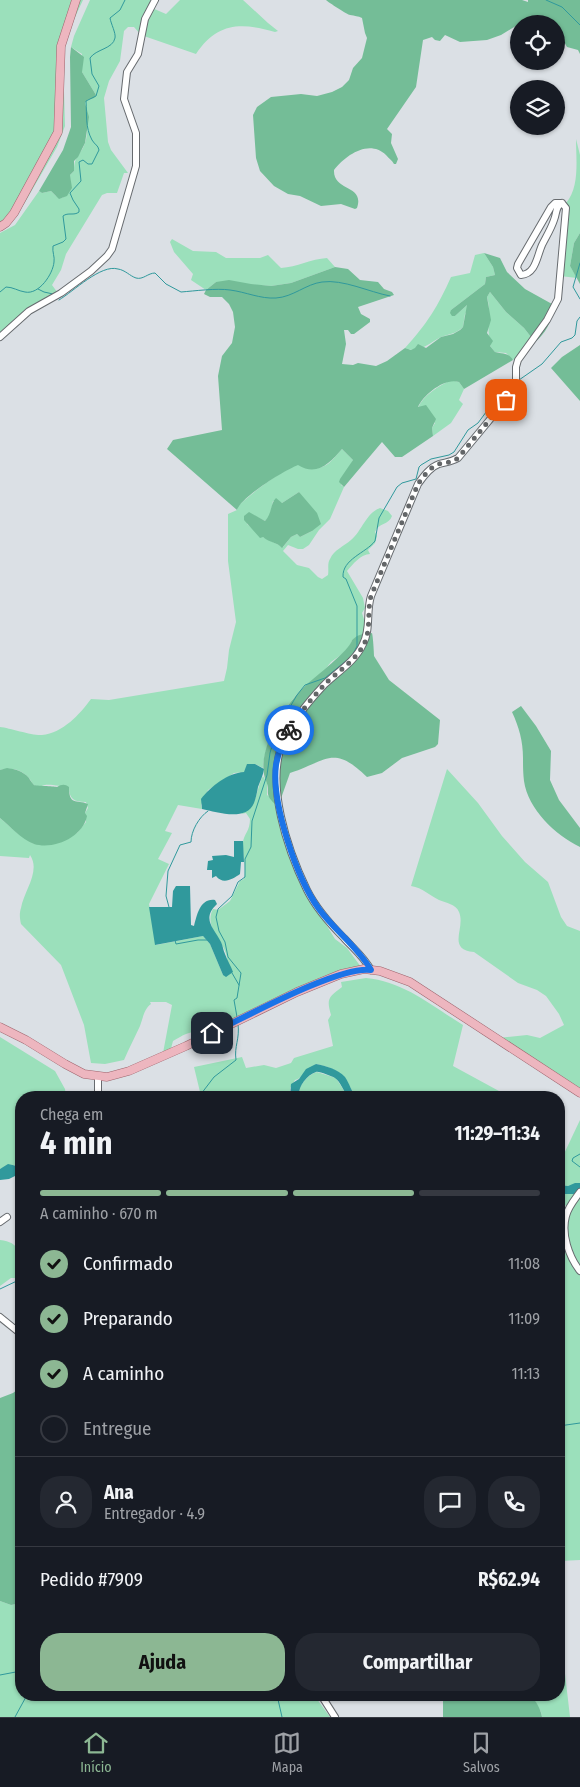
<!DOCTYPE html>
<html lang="pt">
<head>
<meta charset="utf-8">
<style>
	:root { --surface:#171b24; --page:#242831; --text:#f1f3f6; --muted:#9ea1a6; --line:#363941; --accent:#8cb793 }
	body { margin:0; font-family:"Fira Sans Condensed",sans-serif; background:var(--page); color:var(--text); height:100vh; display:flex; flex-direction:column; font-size:19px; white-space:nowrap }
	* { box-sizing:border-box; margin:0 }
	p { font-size:16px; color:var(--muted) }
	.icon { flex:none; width:28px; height:28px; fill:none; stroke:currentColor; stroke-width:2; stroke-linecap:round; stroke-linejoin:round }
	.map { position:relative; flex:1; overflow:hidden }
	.sheet { position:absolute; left:15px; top:1091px; width:550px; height:610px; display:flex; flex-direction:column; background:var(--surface); border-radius:20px; box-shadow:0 1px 4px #0004 }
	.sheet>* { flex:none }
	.controls { position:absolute; left:510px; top:15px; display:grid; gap:10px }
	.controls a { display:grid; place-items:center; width:55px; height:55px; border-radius:50%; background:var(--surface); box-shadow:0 1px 4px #0004; font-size:25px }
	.pin { position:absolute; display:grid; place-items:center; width:42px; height:42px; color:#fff; margin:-21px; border-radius:10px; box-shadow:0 2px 8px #0006 }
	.courier { position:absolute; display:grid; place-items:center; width:50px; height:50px; margin:-25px; border:4px solid #1a73e8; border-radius:50%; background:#fff; color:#222; box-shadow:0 1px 6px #0007 }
	.overview em { font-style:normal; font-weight:700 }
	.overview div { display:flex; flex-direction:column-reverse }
	.overview { display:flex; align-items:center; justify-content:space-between; height:85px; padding:0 25px }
	h1 { font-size:32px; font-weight:700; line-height:38px }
	.bar { display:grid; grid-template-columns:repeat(4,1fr); gap:8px 5px; align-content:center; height:60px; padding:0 25px }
	.bar i { height:6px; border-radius:4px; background:var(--line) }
	.bar .selected { background:var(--accent) }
	.bar p { grid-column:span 4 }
	.line { display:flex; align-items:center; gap:12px; padding:0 25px; border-top:1px solid var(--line) }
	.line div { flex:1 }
	.round { display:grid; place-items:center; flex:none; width:52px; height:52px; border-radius:20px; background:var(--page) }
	ol { padding:0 25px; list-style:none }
	li { display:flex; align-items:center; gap:15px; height:55px }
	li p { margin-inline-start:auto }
	li .icon { padding:5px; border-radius:50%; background:var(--accent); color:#111; stroke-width:4 }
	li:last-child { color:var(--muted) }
	li i { width:28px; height:28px; border:2px solid var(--line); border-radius:50% }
	.primary-button { display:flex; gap:10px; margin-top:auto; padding:10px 25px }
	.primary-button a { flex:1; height:58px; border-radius:20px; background:var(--accent); color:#111; font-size:20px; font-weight:700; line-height:58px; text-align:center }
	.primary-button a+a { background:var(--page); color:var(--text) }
	.menu { display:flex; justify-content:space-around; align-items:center; height:70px; border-top:1px solid var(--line); background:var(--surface); font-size:14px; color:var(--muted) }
	.menu a { display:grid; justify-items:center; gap:2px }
	.menu .selected { color:var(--accent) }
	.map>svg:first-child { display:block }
	.green { fill:#9be0bb; fill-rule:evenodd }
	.forest { fill:#74bd97 }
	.water { fill:#30999c }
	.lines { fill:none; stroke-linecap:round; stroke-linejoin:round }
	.stream { stroke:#30999c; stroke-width:1 }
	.minor-casing { stroke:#676b6f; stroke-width:8 }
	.major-casing { stroke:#9e646d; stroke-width:9 }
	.minor { stroke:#fff; stroke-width:6 }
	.major { stroke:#edb6bf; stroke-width:8 }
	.done { stroke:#636668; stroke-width:5; stroke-dasharray:0 9 }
	.route { stroke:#1a73e8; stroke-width:6 }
</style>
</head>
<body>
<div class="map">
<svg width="580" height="1717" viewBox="0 0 580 1717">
	<rect width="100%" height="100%" fill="#dbe0e5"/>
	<!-- green -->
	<path class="green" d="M0,0H83C74,19 66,36 63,57L65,126L57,147L24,204L13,218L0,228Z
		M90,0H157L152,8L166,14L180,0H243L268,23L278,31L275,32C240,22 217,23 196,54L141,35L134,27H128L124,31L120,61L109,81L104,98L108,142L111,150L128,173H124L117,193H107L102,195L66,254L61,270L52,285L60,296C37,307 19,323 0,339V233L15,225L39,191L42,193L51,191L56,196L62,198C74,192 70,186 70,175L74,171C74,155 81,155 85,143C89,132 87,113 85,103L86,100L96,95L82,72V54L71,47L74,36Z
		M576,139L580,155V233L574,243L570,266L577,278L560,276L566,203C580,187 576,159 576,139Z
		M172,239L193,251L216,252L226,258H260L268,255L281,268C297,267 311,259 327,258L335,267L291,283L271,286L216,282L206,290L191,280L193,274L174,252L170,242Z
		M484,253L493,267L495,275L486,277L485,284L451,310L455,316L467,305L468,309L465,314L463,327C456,334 449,334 441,337C429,343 419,354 405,348C427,324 438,306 451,277L470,273L475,255Z
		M490,292L506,312L524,328L535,342L513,360L506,353L495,352L490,346L491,343C485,328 492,313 487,297Z
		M451,380L459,382L464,389L459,400L463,404L451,423L433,436L432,428L435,423L418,408C423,395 439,386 451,380Z
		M342,449L353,460L341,485L344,487L330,519L319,530L309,545L303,549H298L288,545L283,551L297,565L309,568L318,577L322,579L328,575C329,570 327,563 330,559C334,550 344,546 351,540C362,531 366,513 380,508L388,511L392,516C389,525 378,523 375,532L377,536L375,543L368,550L370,554C361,554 353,564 347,571L363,598L365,608L362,613L368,632L352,640C350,650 339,656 331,662C327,666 325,671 321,674C316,679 310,682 305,686C284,705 265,739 263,768L255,764L245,772L234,773L208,790L201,805L202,809L178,805L165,831L172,833L158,859L169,864L149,904L156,945L203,936L210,944L223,975C224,970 227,963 227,958C225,941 203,928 213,909L218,910L230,901L240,881L244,879C247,866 242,855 243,842C244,834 250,831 250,819L246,813L241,814C260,802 254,794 263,776L267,783V795L279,804V809L309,897L335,939L347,948L361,967L208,1034C193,1029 187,1033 173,1041L170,1052L163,1053L172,1005L166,1002H150L151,1004C144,1009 143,1018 140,1026C135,1037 129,1048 124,1060L105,1064L91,1063L84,1025L61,965L21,924C20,919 19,914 21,908C24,891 41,871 30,855L29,858L0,856V818L17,833L34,844L77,833L86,822L85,813L88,808L86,802C74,802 69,799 69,787C62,787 51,784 45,785C41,786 41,787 37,786C33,786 32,782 29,778C21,769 11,767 0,770V727C10,728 33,736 42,735C63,733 80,714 91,699L109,700L224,681L227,668L229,650L236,622L228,561V514L237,510L238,506C256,490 276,474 298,464C302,467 305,467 309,468C327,470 331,461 342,449ZM299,492L312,531L300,537L297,534L291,537L283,547L263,537L247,524L249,513L265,521L270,516L273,501L282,503Z
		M447,769L478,803L502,836L525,862L548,882L561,917L567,926L580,931V1093L497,1038L527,1035L540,1038L564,1025L559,1014L546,996L537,990L518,983L474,952C446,949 466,928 459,912C456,904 446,903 439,900C429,895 423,888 411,886Z
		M366,978C403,981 432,1006 463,1025L453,1066L510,1097H357C352,1092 350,1086 346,1080C340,1070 326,1066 316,1064L298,1079L295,1080L290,1088V1097L185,1098L200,1092L194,1067L242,1057L246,1068L264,1065L276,1068L291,1063L294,1058L333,1046L328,1020L331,1015C326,998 329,997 342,987L341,982Z
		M0,1037L55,1071L65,1089L66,1096L21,1098V1165H12L0,1169Z
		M317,1072L336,1078L348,1097H299C297,1087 307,1075 317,1072Z
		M580,1120V1183L568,1186L559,1185V1157L562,1158Z
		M559,1194H580V1560L560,1561L559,1564V1236L564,1242L570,1208L559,1202Z
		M0,1240C22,1242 21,1257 21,1276L16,1278H11L0,1286Z
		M0,1601L11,1605L21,1603V1695H314L330,1717H0Z
		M564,1665L570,1717H542L541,1712L532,1695H559V1666Z"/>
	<!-- forest -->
	<path class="forest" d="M326,0H522L528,2V0H580V54L578,50L567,47L556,28V24C549,24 542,20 534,19L533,23L519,24L501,35L487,40L460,42L445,35L440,41L435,40L432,37L423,40L416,87L387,129L392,134L391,143L398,159L396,164H394C392,160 389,159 386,155C369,139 346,155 334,170C333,192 365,184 357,208L355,209L341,204L321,206L300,196L288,194L274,186L260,171L256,158L253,115L257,107L271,97L301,94L317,96L332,92L342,87L349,80L353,68L362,58L367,38L365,33L362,18C358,16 355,16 350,15C348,15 328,2 326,0Z
		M71,47L84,57L82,72L96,95L94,98L87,100L85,103L89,117L85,143L78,157L74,161V171L70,175L72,188L67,196L59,199L51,191L42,193L39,191L63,150L71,127L70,57Z
		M580,233V284L570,266L574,243Z
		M484,253L500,258L507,272L525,289L552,304C554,319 546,333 535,342L524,328L506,312L490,292L487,297L491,320L487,333L493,341L490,346L495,352C503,354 509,353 513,360L464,389L459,382C445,377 423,395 418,407L426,405L436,419L432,428L433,436L402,457H395L382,442L344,487L339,482L340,479L353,460L342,449C330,463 317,477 298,465C285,470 241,497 237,510L167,449L173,440L222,430L218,376L222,356L232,343L235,327L233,312L229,304L222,297H210L204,294L206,290L216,282L229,280L251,284L271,286L291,283L335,267L348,269L360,280L378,282L384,289L392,292L394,295L358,307L361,314L370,319V322L354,334H351L348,330H344L346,344L342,364L353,365L358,363L376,366L387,361L405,348L411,350L415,348L418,344L426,348L441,337L453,334L460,330L463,327L467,305L455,316H452L450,313L451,310L485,284L486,277L495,275L493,267Z
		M580,345V401L551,368L562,357Z
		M299,492L317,513L321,524L312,531L300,537L297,534L291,537L282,548C277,542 270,543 263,537L260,538L244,520V516L249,512L265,521C272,514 270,504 276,498L282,503Z
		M368,632V634L372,633C373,636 374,653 374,656L389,680L440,720L438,744L435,747L402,758L382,773L367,777C333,744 327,761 290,773L279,804H275C263,793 271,792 266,781C254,753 285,704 306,685C315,677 350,650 352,640L357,636Z
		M521,706L536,726L551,751L550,780L559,800L580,828V847C555,835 528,809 524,781C523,773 523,765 523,758C523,741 519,727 512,712Z
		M7,768C15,769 23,771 29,778C30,780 32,783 34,785C36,786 53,786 57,787C62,784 65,784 69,787C69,806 76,799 88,804L85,813L87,816C83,837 54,850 34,844C21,839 10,826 0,818V770Z
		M21,1387V1603L11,1605L0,1601V1398L13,1393Z
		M443,1695H530C536,1700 541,1710 542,1717H443Z"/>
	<!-- water -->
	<path class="water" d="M247,764H255L264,769C263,776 260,781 258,787C257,792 256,798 254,803C246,822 217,812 202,809L201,799C211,786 228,773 244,772Z
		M234,841H243L244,862H241L240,874C233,879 223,885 216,876L212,878V870H207L208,861L213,860L212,856L226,855L234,857Z
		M176,886H190L191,925L194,926C197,915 200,898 215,900L217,904C201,919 214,928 221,942C223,946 223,950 225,954C227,960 231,966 233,972L226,977L223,975L210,944L203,936L155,945L149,907H172L173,891Z
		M316,1064C326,1066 338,1069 345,1077C350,1084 351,1092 357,1097H348C344,1092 340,1081 335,1078C331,1076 319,1071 316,1072C306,1075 297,1089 299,1097H290L291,1084L299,1079L306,1069Z
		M8,1164L17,1166L21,1165V1173L9,1179L0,1180V1169Z
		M575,1183H580V1194H559V1185L568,1186Z"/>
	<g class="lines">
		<!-- stream -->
		<path class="stream" d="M546,0L562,7L580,25
			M580,263L573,287L580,299
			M38,289L44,292L53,294
			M0,292L6,287C13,287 18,291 25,292C39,295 53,274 54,262C55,257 52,252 53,246L63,242L66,239L63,216C68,212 74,216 79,212V209L73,200L70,193L81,181L79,162L83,160L88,164H92L99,150C98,145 95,145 92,140C85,127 87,115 86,101L96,96L99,86L92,74L90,58C96,49 113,49 115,38C116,33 111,24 110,18L120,10L125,0
			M59,300C74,291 101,264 118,269C125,270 130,276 136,278C143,280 148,273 155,273L166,284L181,292C194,291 217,288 230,290C246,292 260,299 276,298C293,297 306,284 322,282C343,279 369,292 390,296
			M519,380L542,364L561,342L572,338L575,335L577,321L580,317
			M169,907L166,896L168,871L180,845L191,842C191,831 199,817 208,811
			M175,940L176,944L198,940H208
			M232,973L239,985
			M237,1017L234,1000L237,998L241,973L228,957L225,942L219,931L216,917L218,909L232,896L238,882L245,877V859L251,847L252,821L267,775L270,753L276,731L297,695L305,685L325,678L352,656L357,646V606L346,579L343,577C342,559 366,553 375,541L379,518L397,487L402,483L416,479L419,467L421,465L431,459L449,455L454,452L468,430L478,423L495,400L513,386
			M198,1098L214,1077L236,1060C234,1046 240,1039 238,1024
			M580,1154L573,1158L572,1161L580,1167
			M0,1289L21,1279
			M559,1426L580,1423
			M0,1675L21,1671
			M277,1695L282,1717
			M15,1717L27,1695"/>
		<defs>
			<path id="minor" d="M555,203H562C555,207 557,213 554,220C551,229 546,237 542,245C537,256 536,274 521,275L517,268L518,264L551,207Z
				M0,337L29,311L61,293L91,271L107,256L112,249L136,166V133L124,99L127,72L138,54L145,19L155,0
				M371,970C364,957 354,949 344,938C330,924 316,908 307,890C288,851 264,782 284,740C293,720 309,701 324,685C337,672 355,662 363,644C371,629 366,612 371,596L418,484C423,477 430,467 439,464C446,462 451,462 458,458L516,388V367L518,360L547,320L558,299L566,208L562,203
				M98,1076V1098
				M580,1192C575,1199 568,1207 566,1216C561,1234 569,1257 580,1271
				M0,1222L7,1217
				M0,1317L21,1334
				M321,1695L335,1717"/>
			<path id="major" d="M0,227L6,223L14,213L58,132L61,46L76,0
				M0,1027L26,1040L65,1064L84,1074L107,1077L129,1071L186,1046L297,992L341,974L364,969L380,971L410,982L580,1093"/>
		</defs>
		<!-- minor casing -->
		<use href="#minor" class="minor-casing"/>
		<!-- major casing -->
		<use href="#major" class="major-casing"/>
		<!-- minor -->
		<use href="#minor" class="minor"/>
		<!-- major -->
		<use href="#major" class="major"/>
	</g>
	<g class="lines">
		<!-- done -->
		<path class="done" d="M289,730C299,714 312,698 325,684C338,671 357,660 365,642C371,627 367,611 371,596L418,484C423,477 430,467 439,464C446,462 451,463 458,458L506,400"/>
		<!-- route -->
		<path class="route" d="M212,1033C246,1017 338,966 371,970C358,947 335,931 319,909C297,879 271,803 276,765C278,753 283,741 289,730"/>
	</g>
</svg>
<div class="controls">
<a><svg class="icon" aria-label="locate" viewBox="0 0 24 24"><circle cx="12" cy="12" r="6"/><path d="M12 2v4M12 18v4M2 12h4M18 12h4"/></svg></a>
<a><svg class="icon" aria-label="layers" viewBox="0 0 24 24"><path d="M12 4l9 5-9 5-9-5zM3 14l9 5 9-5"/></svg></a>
</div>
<div class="pin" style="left:506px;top:400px;background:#ea580c"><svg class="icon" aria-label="bag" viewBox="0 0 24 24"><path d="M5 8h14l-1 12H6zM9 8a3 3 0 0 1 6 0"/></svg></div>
<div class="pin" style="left:212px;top:1033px;background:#1f2937"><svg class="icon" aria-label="home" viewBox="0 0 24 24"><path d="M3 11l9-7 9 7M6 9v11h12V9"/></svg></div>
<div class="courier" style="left:289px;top:730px"><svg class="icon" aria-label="bike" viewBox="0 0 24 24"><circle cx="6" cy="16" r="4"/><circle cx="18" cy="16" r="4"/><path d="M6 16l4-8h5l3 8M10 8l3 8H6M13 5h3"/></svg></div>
<section class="sheet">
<div class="overview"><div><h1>4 min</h1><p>Chega em</p></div><em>11:29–11:34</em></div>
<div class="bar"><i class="selected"></i><i class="selected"></i><i class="selected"></i><i></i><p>A caminho · 670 m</p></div>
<ol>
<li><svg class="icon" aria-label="check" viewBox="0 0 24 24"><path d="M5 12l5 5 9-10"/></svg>Confirmado<p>11:08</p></li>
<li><svg class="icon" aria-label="check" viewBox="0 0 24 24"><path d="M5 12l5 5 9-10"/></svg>Preparando<p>11:09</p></li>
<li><svg class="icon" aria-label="check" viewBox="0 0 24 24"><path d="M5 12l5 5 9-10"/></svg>A caminho<p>11:13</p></li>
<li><i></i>Entregue</li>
</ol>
<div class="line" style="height:90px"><a class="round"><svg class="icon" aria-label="person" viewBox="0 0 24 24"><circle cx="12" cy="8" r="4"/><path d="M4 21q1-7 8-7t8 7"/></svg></a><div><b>Ana</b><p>Entregador · 4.9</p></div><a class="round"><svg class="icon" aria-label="chat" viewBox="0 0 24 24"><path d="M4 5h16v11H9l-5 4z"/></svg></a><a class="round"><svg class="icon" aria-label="phone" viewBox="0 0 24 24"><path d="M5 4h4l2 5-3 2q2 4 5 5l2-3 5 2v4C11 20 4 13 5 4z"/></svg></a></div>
<div class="line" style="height:65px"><div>Pedido #7909</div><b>R$62.94</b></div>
<div class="primary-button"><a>Ajuda</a><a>Compartilhar</a></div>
</section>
</div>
<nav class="menu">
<a class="selected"><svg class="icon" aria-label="home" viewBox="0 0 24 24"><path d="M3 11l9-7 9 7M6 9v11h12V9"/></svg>Início</a>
<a><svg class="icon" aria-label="map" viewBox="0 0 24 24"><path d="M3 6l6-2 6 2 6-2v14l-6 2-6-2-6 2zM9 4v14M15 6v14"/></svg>Mapa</a>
<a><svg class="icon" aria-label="saved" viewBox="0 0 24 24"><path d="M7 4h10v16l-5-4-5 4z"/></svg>Salvos</a>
</nav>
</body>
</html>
